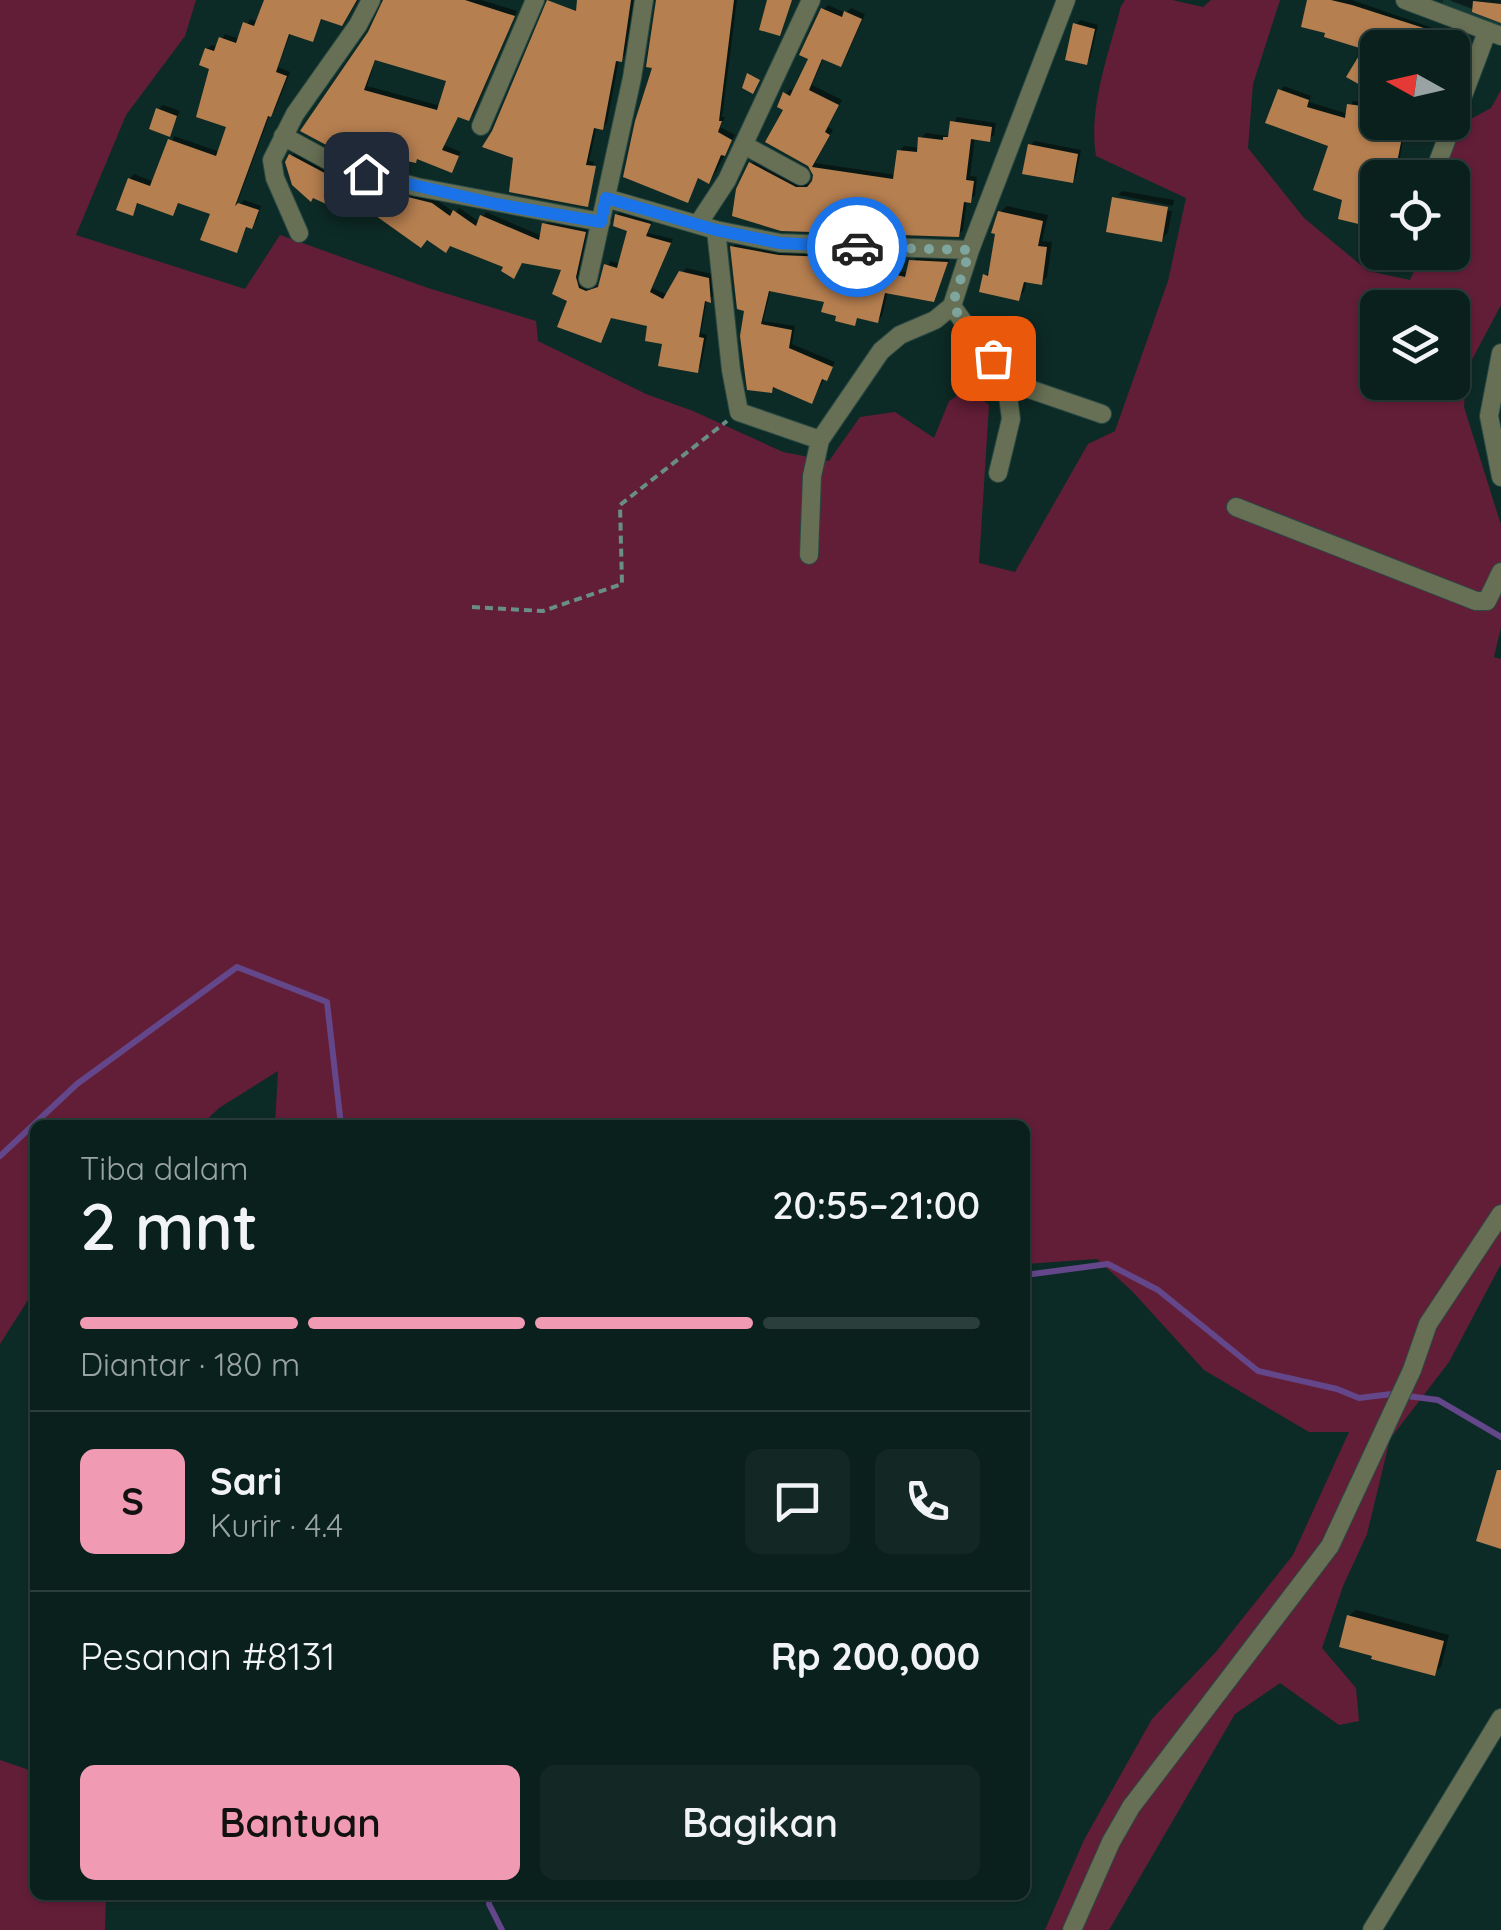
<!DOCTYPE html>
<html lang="id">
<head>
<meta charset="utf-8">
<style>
	:root { --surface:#0a201c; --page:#132825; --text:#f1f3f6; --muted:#99a3a3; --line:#2a3e3b; --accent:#f19ab3 }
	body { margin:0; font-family:Quicksand,sans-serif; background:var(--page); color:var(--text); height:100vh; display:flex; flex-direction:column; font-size:38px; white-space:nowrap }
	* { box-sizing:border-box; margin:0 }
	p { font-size:32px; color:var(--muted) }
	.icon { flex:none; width:55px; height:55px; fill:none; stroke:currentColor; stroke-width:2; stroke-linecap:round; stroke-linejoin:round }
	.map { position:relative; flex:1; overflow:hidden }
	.drawer { position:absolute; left:30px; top:1120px; width:1000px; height:780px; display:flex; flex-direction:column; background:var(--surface); border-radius:15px; box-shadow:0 2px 8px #0004,0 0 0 2px var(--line) }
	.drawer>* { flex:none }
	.needle { width:65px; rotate:278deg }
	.tools { position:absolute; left:1360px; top:30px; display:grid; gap:20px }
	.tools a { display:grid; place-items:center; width:110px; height:110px; border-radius:15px; background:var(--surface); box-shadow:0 2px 8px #0004,0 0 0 2px var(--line); font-size:50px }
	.pin { position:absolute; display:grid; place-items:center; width:85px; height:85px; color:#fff; margin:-42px; border-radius:20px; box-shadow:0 5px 15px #0006 }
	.courier { position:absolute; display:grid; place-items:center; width:100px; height:100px; margin:-50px; border:8px solid #1a73e8; border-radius:50%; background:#fff; color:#222; box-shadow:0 2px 12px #0007 }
	.headline em { font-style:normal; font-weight:600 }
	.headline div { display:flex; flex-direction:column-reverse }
	.headline { display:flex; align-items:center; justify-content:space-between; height:170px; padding:0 50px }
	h1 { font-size:65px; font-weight:600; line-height:75px }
	.bar { display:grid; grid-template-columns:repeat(4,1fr); gap:15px 10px; align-content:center; height:120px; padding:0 50px }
	.bar i { height:12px; border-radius:8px; background:var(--line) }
	.bar .on { background:var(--accent) }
	.bar p { grid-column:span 4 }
	.line { display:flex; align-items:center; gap:25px; padding:0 50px; border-top:2px solid var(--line) }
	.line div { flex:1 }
	.round { display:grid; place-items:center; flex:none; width:105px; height:105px; border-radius:15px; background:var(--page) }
	.action { display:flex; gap:20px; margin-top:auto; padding:20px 50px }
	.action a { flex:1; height:115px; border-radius:15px; background:var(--accent); color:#111; font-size:40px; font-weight:600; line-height:115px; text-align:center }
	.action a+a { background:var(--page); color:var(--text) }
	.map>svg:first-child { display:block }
	.built { fill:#153933 }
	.green { fill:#631e37; fill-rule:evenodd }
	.shadow { fill:#0007; fill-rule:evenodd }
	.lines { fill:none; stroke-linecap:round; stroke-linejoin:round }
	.stream { stroke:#63478a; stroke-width:6 }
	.building { fill:#b67f50; fill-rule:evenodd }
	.street-casing { stroke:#294944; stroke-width:20 }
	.path { stroke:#688e86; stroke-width:4; stroke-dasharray:8 5; stroke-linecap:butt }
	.street { stroke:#676f54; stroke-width:18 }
	.done { stroke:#7fa69e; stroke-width:10; stroke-dasharray:0 18 }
	.route { stroke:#1a73e8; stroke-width:12 }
</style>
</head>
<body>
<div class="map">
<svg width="1501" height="1930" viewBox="0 0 1501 1930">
	<rect width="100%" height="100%" fill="#0d2b26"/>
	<!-- built -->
	<path class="built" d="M1443,0H1501V33L1442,13Z"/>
	<!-- green -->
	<path class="green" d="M0,0H196L185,36L126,115L76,235L245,289L280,235L428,288L536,321L538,341L646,394L693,411L783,452L829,461L860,417L895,412L934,438L949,401L968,389L989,405L979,563L1015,572L1088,444L1115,431L1168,281L1186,198L1096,156C1088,108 1109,53 1121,6L1125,0H1172L1203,7L1211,0H1280L1253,84L1248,148L1304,218L1368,271L1410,280L1422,253L1452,252V178L1426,177L1438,137L1491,108L1501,90V305L1467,369L1464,407L1501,525V627L1494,657L1501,659V1264L1449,1362L1390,1439L1367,1534L1343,1586L1322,1648L1356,1688L1359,1721L1339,1725L1280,1683L1235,1714L1109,1930H1045L1084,1840L1152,1719L1215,1653L1293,1555L1349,1432H1309L1204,1370L1132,1291L1097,1259L1025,1264V1125H275L278,1071L219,1108L201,1125H35V1289L0,1344ZM1378,308H1452V382H1378Z
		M0,1760L35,1772V1895H106L105,1930H0Z"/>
	<!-- shadow -->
	<path class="shadow" d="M266,0H358L346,19L323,17L312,39L291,32L278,67L290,72L275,110L270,114L235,209L244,200L261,206L256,222L248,225L236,250L213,213L180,201L173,213L139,202L132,213L130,179L134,174L154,182L174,136L220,152L229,126L207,49L212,45L218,47L225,34L240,39L250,19L258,22Z
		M384,0H481L517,11L473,114L469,118L459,114L444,145L461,152L452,170L419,157L361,149L371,156L368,159L346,153L370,33ZM376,58L449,79L441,106L367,86Z
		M580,0H636L625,55L619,59L607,123L603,127L597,126L589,161L594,162L587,204L511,190L516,156L486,146L541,25L545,20L576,30L584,8L579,6Z
		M658,0H737L722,117H725L720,127L735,135L713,177L709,181L700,176L687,200L655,67Z
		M1310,0H1352L1450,34L1446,43L1469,48L1460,71L1452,75V48H1366Z
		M1501,0L1500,19L1451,1V0Z
		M828,5L846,13L851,8L865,14L845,60L841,64L824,57L812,85L842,100L828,127L833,130L815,163L896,175L899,151L904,146L920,148L921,138L926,133L948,136L957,117L996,123L994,135L989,139L975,137L970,176L977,177L975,196L967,200L963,230L958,235L782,228L751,164L756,159L802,184L814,183L816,174L786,109V94L790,89L795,92L811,57L823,10Z
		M1080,20L1098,25L1090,58L1086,63L1076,25Z
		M1284,86L1311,96L1309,102L1348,114L1353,101L1378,104V122H1407L1397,171L1393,175L1378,178V222L1374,225L1345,199L1331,144L1280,91Z
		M163,105L180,111L169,134L158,110Z
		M1035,141L1081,150L1076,176L1072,181L1031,145Z
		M295,151L437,200L455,213L459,208L480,222L486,212L542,236L548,221L588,228L579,272L582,284L592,288L601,285L610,261L621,264L630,230L617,215L621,211L653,220L648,233L673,239L652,288L668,295L686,268L712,274L714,296L707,299L701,333L707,335L701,366L697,371L650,324L612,316L601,340L570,299L565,268L523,261L514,275L507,265L370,209L340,198L335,205L288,162Z
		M1122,191L1174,200L1173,206L1118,195Z
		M1117,196V200L1172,211L1168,232L1161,240L1109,230Z
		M1007,206L1048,215L1042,241L1052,242L1047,277L1041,283L1027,280L1024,292L1018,298L985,276L992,269L1000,212Z
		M737,243L785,252L857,255L856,261L908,273L916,257L950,258L933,300L888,291L882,316L877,320L859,316L854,323L839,314L827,300L771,289L763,321L795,326L792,344L835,362L811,401L776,386L771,391L747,309L733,247Z
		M1356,1610L1449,1635L1441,1667L1434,1673L1349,1616Z"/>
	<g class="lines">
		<!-- stream -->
		<path class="stream" d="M0,1156L77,1084L237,967L327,1002L341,1125
			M1025,1275L1108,1264L1158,1290L1258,1371L1337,1389L1359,1398L1392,1394L1438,1400L1501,1437
			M489,1895V1904L502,1930"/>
	</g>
	<!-- building -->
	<path class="building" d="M264,0H357L342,26L321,19L313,42L289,34L276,72L287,76L271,117L268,116L235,206L238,203L259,210L252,229L246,227L237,253L200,240L210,214L178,203L173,216L137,203L133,216L116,210L128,178L150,186L168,139L216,156L226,127L196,117L209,69L199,65L205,48L214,51L219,37L236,43L243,22L254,26Z
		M383,0H465L515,16L469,121L458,117L442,150L459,156L452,173L417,159L416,163L350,149L369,162L345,155L300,131L368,32ZM375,60L446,81L437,110L364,90Z
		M547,0L576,11L577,0H631L622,62L616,61L603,130L594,128L586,165L596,166L588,207L509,192L513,158L482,147L492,131Z
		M656,0H734L719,121H722L718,132L732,140L725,156L721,155L709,184L698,178L688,203L623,177L635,121L652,68L646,67Z
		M767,0H792L780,36L759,30Z
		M1307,0H1331L1352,5L1430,30L1468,48H1378V95L1346,77L1363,49L1324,37L1325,33L1301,27Z
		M1473,1L1501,4V23L1472,12Z
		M821,8L842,17L844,11L862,19L841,67L822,59L809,90L839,105L825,132L830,135L812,167L893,179L897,150L917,152L918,137L943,140V137H948L950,121L992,127L990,142L971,139L966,180L974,181L971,203L964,202L959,237L781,231L732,216L736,189L749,162L796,187H807L812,181L813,175L808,166L765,142L783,110L777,107L783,92L790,96L808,59L799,55Z
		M1073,23L1095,29L1087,65L1065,60Z
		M747,73L760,80L753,94L742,88Z
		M1278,89L1309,100L1307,107L1345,118L1347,104L1378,108V122H1405L1394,178H1378L1375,228L1338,219L1342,200L1313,190L1328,146L1265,123Z
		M156,108L177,116L170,137L149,129Z
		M1028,144L1078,154L1073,183L1022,174Z
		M289,154L336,179L432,203L450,216L453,210L476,226L480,215L539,240L542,223L586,232L576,277L579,288L586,291L598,287L604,264L617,268L627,231L613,226L615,214L651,224L646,236L671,243L650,292L663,299L679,271L709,278L711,303L705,301L699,337L704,338L698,373L658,366L662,344L645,341L647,326L611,318L601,343L557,327L567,301L552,294L561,270L522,263L514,279L501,271L503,267L450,246L446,253L427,240L421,248L369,211L338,200L335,208L313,198L311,202L292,185L285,162Z
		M1112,197L1168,207L1162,242L1106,232Z
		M998,211L1043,221L1038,246L1047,247L1042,285L1024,282L1019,301L979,292L983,274L988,276L995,234L991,233Z
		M730,246L779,255L854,258L853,264L905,277L909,260L948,262L934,302L885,293L878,323L857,318L855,326L835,321L836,316L821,312L824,302L769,291L761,324L792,330L789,348L833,367L827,381L822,379L812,404L773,387L772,393L747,390L740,336L744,311L737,309Z
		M1497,1470H1501V1549L1476,1541Z
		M1347,1615L1444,1641L1435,1676L1371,1659L1372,1656L1339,1647Z"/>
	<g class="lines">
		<defs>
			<path id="street" d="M1405,0L1501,36
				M481,126L535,0
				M283,136L340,167L417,187L601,222
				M744,145L801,176
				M1432,178L1487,32
				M606,198L716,230L780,243L970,250
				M698,224L727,180L811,0
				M716,230L731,370L739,412L820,440L812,476L809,555
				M299,233L275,178L272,160L295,114L358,25L371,0
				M588,279L632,78L644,0
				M952,306L1006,381L1102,414
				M1501,353L1489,416L1501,477
				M820,440L881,351L900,335L935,320L952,306L970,250L1066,0
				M998,473L1011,419L1006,381
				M1236,507L1476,601H1487L1501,572
				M1072,1930L1111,1842L1131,1807L1330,1546L1412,1370L1428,1324L1501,1214
				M1372,1930L1501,1718"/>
		</defs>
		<!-- street casing -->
		<use href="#street" class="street-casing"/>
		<!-- path -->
		<path class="path" d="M472,607L543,611L622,584L620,505L727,421"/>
		<!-- street -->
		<use href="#street" class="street"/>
	</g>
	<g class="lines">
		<!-- done -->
		<path class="done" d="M857,247L970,250L952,306L993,358"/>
		<!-- route -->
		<path class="route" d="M366,174L496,204L601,222L606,198L716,230L780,243L857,247"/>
	</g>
</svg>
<div class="tools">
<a><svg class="needle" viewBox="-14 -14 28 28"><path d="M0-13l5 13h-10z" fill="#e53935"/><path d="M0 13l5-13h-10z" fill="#99a3a3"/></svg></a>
<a><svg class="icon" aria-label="locate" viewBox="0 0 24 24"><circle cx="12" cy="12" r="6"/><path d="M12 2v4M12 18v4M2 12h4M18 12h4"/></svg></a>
<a><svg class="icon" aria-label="layers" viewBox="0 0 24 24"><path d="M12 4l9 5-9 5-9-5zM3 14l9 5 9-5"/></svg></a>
</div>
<div class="pin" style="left:993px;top:358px;background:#ea580c"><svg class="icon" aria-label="bag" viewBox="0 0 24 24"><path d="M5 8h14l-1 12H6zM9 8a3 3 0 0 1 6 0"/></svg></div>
<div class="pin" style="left:366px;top:174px;background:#1f2937"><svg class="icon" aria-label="home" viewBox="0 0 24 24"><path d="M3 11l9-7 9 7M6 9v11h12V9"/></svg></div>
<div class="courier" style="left:857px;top:247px"><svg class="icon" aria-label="car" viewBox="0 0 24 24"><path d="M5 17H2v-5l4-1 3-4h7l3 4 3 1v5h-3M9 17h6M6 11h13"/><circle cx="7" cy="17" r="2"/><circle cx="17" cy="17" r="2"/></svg></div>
<section class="drawer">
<div class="headline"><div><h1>2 mnt</h1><p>Tiba dalam</p></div><em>20:55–21:00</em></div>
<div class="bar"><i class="on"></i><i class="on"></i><i class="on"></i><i></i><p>Diantar · 180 m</p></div>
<div class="line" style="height:180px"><b class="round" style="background:var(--accent);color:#111">S</b><div><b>Sari</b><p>Kurir · 4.4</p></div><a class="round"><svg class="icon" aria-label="chat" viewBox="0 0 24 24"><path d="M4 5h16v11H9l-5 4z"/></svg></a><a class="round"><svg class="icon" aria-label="phone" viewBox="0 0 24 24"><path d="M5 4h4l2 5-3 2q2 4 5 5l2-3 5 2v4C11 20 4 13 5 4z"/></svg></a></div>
<div class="line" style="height:130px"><div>Pesanan #8131</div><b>Rp 200,000</b></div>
<div class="action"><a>Bantuan</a><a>Bagikan</a></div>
</section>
</div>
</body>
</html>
